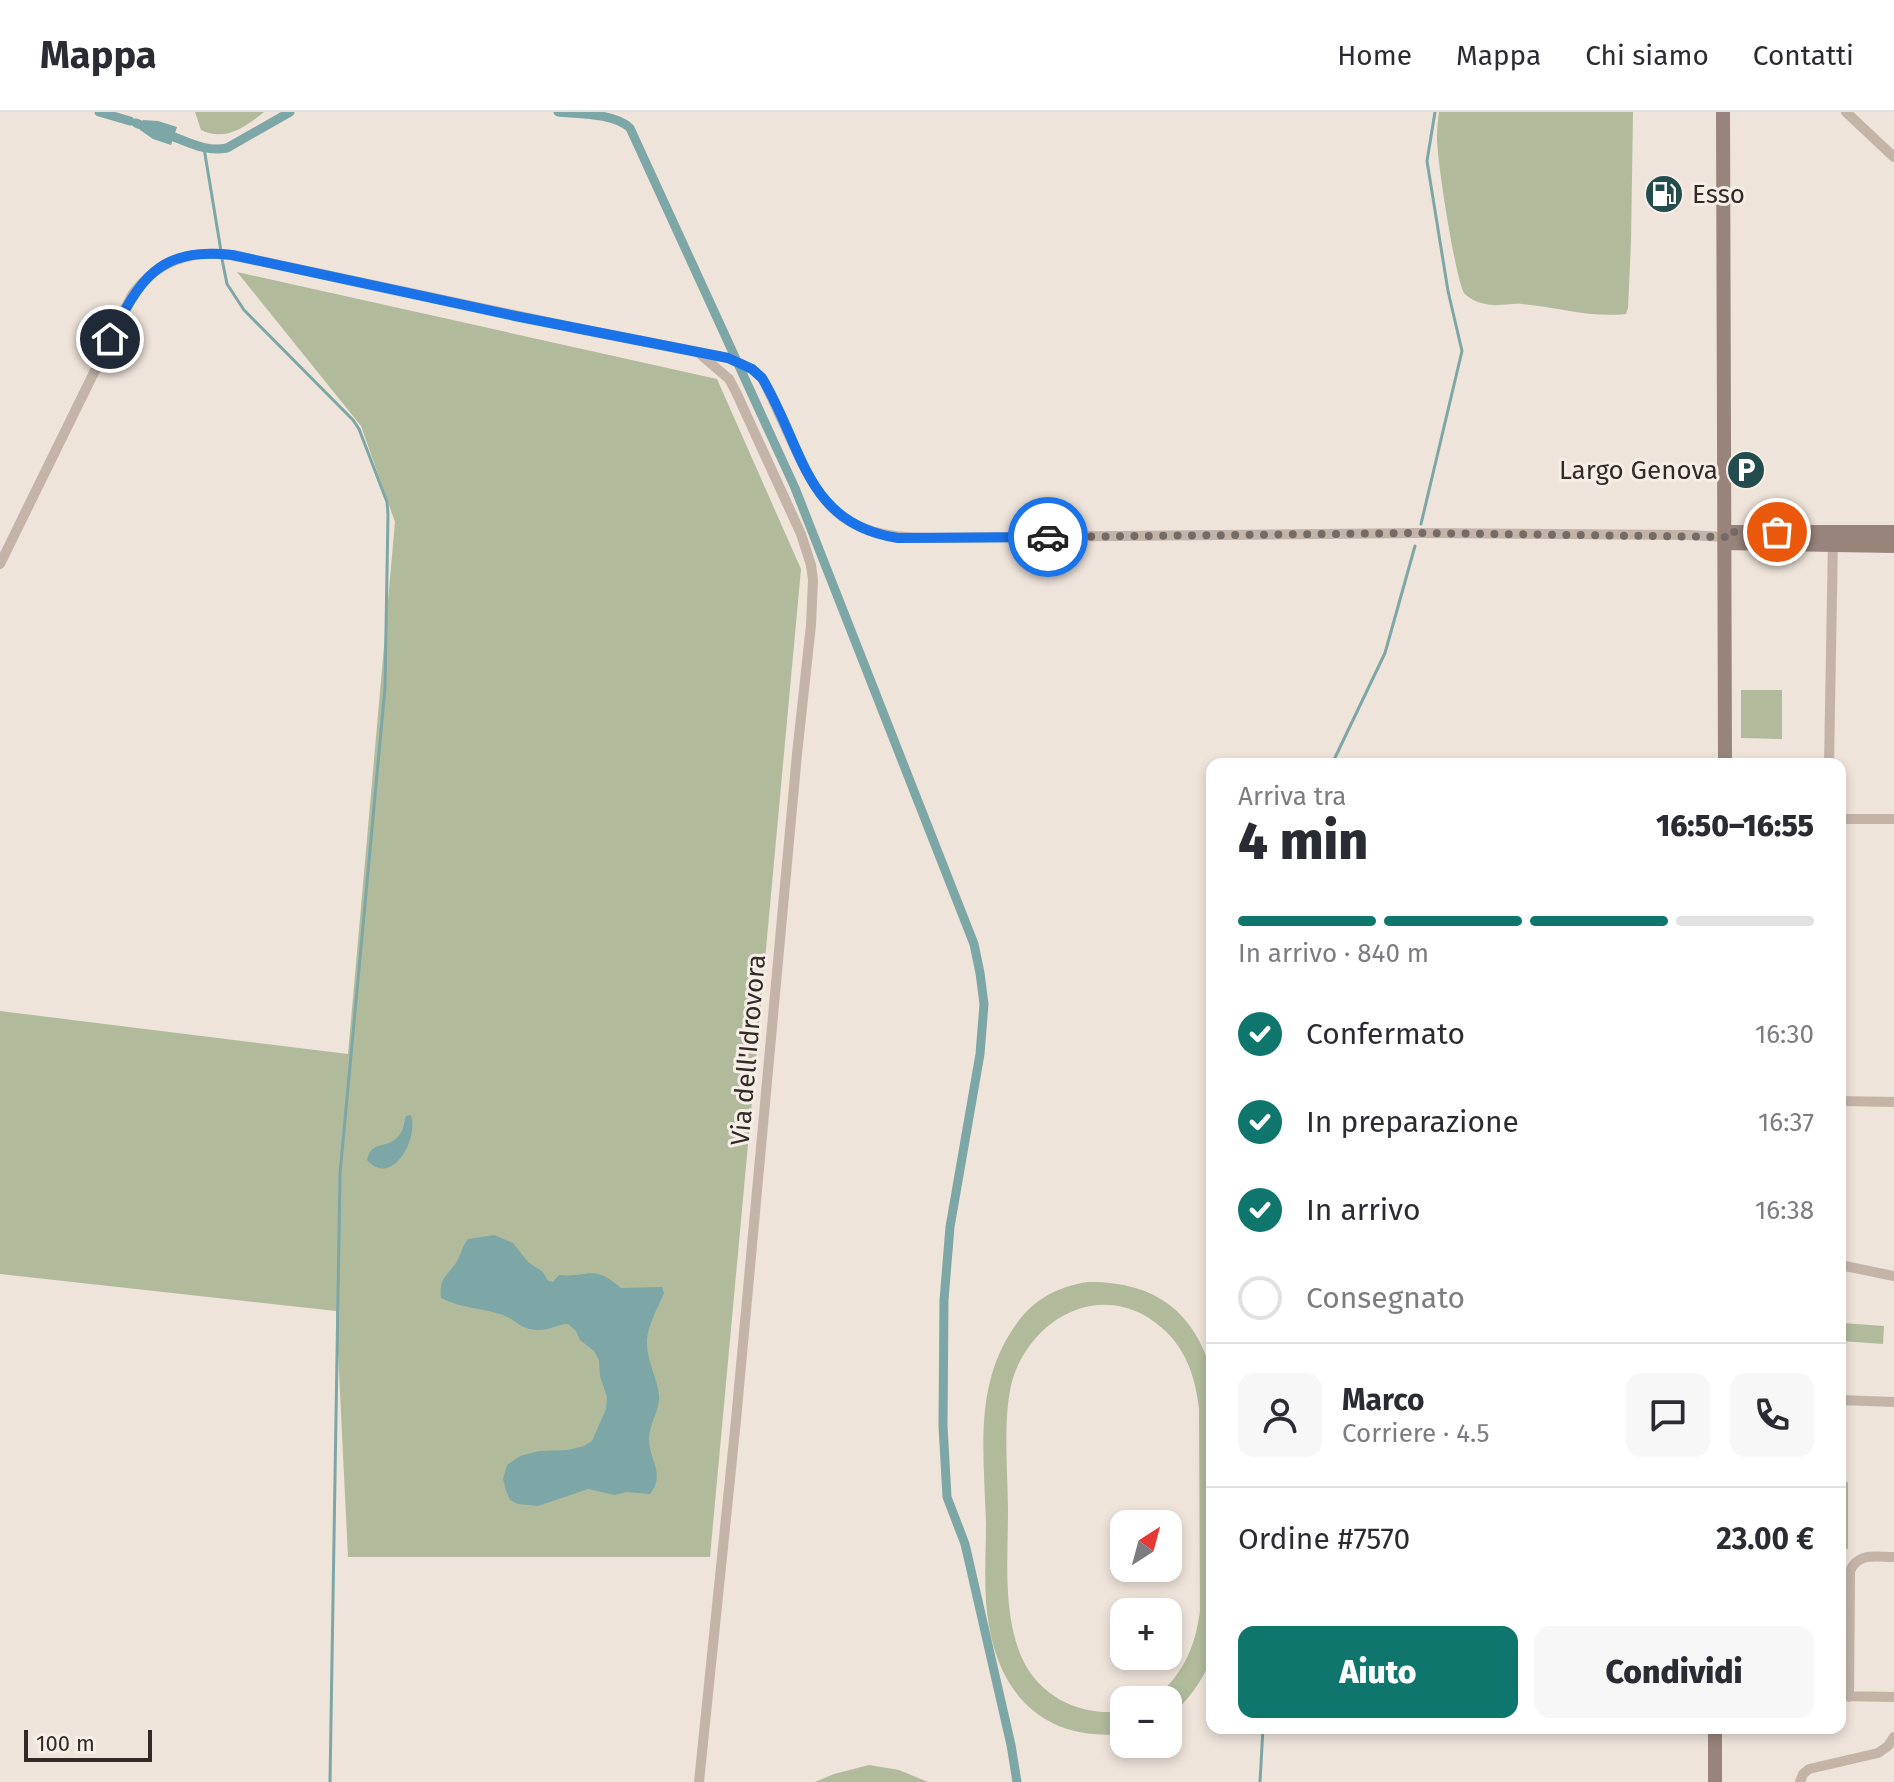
<!DOCTYPE html>
<html lang="it">
<head>
<meta charset="utf-8">
<style>
	:root { --surface:#fff; --page:#f7f7f7; --text:#2b2b33; --muted:#7c7c81; --line:#e1e1e2; --accent:#0f766e }
	body { margin:0; font-family:"Fira Sans",sans-serif; background:var(--page); color:var(--text); height:100vh; display:flex; flex-direction:column; font-size:30px; white-space:nowrap }
	* { box-sizing:border-box; margin:0 }
	p { font-size:26px; color:var(--muted) }
	.icon { flex:none; width:44px; height:44px; fill:none; stroke:currentColor; stroke-width:2; stroke-linecap:round; stroke-linejoin:round }
	.map { position:relative; flex:1; overflow:hidden }
	.details { position:absolute; left:1206px; top:646px; width:640px; height:976px; display:flex; flex-direction:column; background:var(--surface); border-radius:16px; box-shadow:0 4px 12px #0003 }
	.details>* { flex:none }
	.needle { width:52px; rotate:36deg }
	.buttons { position:absolute; left:1110px; top:1398px; display:grid; gap:16px }
	.buttons a { display:grid; place-items:center; width:72px; height:72px; border-radius:16px; background:var(--surface); box-shadow:0 4px 12px #0003; font-size:40px }
	.scale { position:absolute; left:24px; bottom:20px; width:128px; box-sizing:border-box; padding-left:8px; border:4px solid #322a27; border-top:0; font-size:22px; line-height:28px; white-space:nowrap; color:#322a27; -webkit-text-stroke:6px #f6eee6; paint-order:stroke }
	.pin { position:absolute; display:grid; place-items:center; width:68px; height:68px; color:#fff; margin:-34px; border:4px solid #fff; border-radius:50%; box-shadow:0 2px 8px #0007 }
	.courier { position:absolute; display:grid; place-items:center; width:80px; height:80px; margin:-40px; border:6px solid #1a73e8; border-radius:50%; background:#fff; color:#222; box-shadow:0 2px 10px #0007 }
	.head em { font-style:normal; font-weight:800 }
	.head div { display:flex; flex-direction:column-reverse }
	.head { display:flex; align-items:center; justify-content:space-between; height:136px; padding:0 32px }
	h1 { font-size:52px; font-weight:800; line-height:60px }
	.bar { display:grid; grid-template-columns:repeat(4,1fr); gap:12px 8px; align-content:center; height:96px; padding:0 32px }
	.bar i { height:10px; border-radius:6px; background:var(--line) }
	.bar .current { background:var(--accent) }
	.bar p { grid-column:span 4 }
	.line { display:flex; align-items:center; gap:20px; padding:0 32px; border-top:2px solid var(--line) }
	.line div { flex:1 }
	.round { display:grid; place-items:center; flex:none; width:84px; height:84px; border-radius:16px; background:var(--page) }
	ol { padding:0 32px; list-style:none }
	li { display:flex; align-items:center; gap:24px; height:88px }
	li p { margin-inline-start:auto }
	li .icon { padding:8px; border-radius:50%; background:var(--accent); color:#fff; stroke-width:4 }
	li:last-child { color:var(--muted) }
	li i { width:44px; height:44px; border:4px solid var(--line); border-radius:50% }
	.action { display:flex; gap:16px; margin-top:auto; padding:16px 32px }
	.action a { flex:1; height:92px; border-radius:16px; background:var(--accent); color:#fff; font-size:32px; font-weight:800; line-height:92px; text-align:center }
	.action a+a { background:var(--page); color:var(--text) }
	header { display:flex; align-items:center; gap:48px; box-sizing:border-box; height:112px; padding:0 40px; background:var(--surface); border-bottom:2px solid var(--line) }
	header strong { font-size:38px }
	nav { display:flex; gap:44px; margin-inline-start:auto; font-size:28px }
	.map>svg:first-child { display:block }
	.green { fill:#b1bb9c }
	.water { fill:#7da6a7 }
	.lines { fill:none; stroke-linecap:round; stroke-linejoin:round }
	.stream { stroke:#7da6a7; stroke-width:3 }
	.canal { stroke:#7da6a7; stroke-width:9 }
	.street { stroke:#c4b4a8; stroke-width:10 }
	.secondary { stroke:#98847a; stroke-width:14 }
	.done { stroke:#746b66; stroke-width:8; stroke-dasharray:0 14.4 }
	.route { stroke:#1a73e8; stroke-width:10 }
	.labels { text-anchor:middle; stroke-width:6; stroke-linejoin:round; paint-order:stroke }
	.poi-label { font-size:26px; fill:#322a27; stroke:#f6eee6; text-anchor:start }
	.street-label { font-size:26px; fill:#322a27; stroke:#f6eee6 }
</style>
</head>
<body>
<header>
<strong>Mappa</strong>
<nav><a>Home</a><a>Mappa</a><a>Chi siamo</a><a>Contatti</a></nav>
</header>
<div class="map">
<svg width="1894" height="1670" viewBox="0 0 1894 1670">
	<rect width="100%" height="100%" fill="#eee4da"/>
	<!-- green -->
	<path class="green" d="M195,0H264C245,15 225,30 201,18Z
		M1439,0H1633L1631,130L1628,196L1626,202C1591,206 1556,195 1522,192C1510,191 1496,195 1486,192C1479,191 1469,187 1464,181C1456,169 1436,44 1437,24C1437,16 1438,8 1439,0Z
		M237,160L717,267L801,457L710,1445H348L336,1199L0,1162V899L348,942L395,410L361,314Z
		M1741,578H1782V627L1741,626Z
		M1088,1170C1154,1169 1195,1199 1212,1262V1546C1202,1569 1188,1590 1168,1605V1588H1150C1182,1567 1195,1536 1200,1499L1199,1296C1194,1255 1180,1223 1142,1202C1087,1174 1030,1213 1013,1266C1002,1303 1008,1360 1008,1399C1008,1435 1005,1473 1011,1508C1014,1525 1019,1544 1029,1559C1051,1591 1087,1604 1124,1599V1622C1048,1629 1002,1588 989,1514C983,1481 986,1445 986,1411C984,1341 973,1271 1017,1211C1034,1187 1059,1174 1088,1170Z
		M1842,1211L1884,1214L1883,1232L1841,1229Z
		M1840,1370H1848V1437H1844V1441L1840,1440Z
		M869,1653L899,1658L928,1670H815L834,1662Z"/>
	<!-- water -->
	<path class="water" d="M143,8L158,9L177,15L171,33L153,27L140,18Z
		M411,1003C419,1027 392,1076 367,1048C372,1026 389,1039 400,1022C404,1017 404,1010 406,1004Z
		M494,1123L513,1131L528,1150L543,1160L548,1169L553,1170L559,1163C591,1166 592,1151 621,1176L662,1175L664,1181C658,1196 648,1212 647,1228C646,1249 658,1266 659,1284C660,1298 649,1313 649,1327C649,1349 666,1361 650,1382L626,1380L615,1383L588,1377L538,1394L518,1392L510,1388L506,1379L503,1367L507,1353L520,1344L539,1339L568,1338L584,1334L592,1329L606,1297L607,1285L600,1264L599,1248L594,1239L580,1228L576,1219L568,1212C557,1212 548,1219 537,1218C519,1217 518,1209 503,1203C483,1196 460,1196 441,1186C439,1166 446,1165 456,1151C461,1143 462,1134 468,1127Z"/>
	<g class="lines">
		<!-- stream -->
		<path class="stream" d="M204,36L221,139
			M222,147L227,172L244,198L353,308L359,317L387,390L388,402L385,576L340,1062L330,1670
			M1421,412L1462,239L1448,179L1427,49L1435,0
			M1332,652L1385,541L1415,434
			M1260,1670L1263,1616"/>
		<!-- canal -->
		<path class="canal" d="M99,0L130,9
			M558,0C579,2 614,1 630,16L795,376L974,832L980,861L984,892L980,942L950,1115L944,1188L943,1314L947,1385L965,1432L1011,1633L1017,1670
			M136,11L141,13
			M174,25C192,32 208,40 227,36L290,0"/>
		<!-- street -->
		<path class="street" d="M1846,0L1894,45
			M0,452L132,183C158,148 190,138 232,143L576,216L728,246L752,257L762,266C769,279 775,293 781,306C817,384 831,426 928,426L1419,421L1688,423L1725,425
			M1829,652L1833,426
			M1840,707H1894
			M1840,989L1894,990
			M1840,1153L1894,1164
			M1840,1288L1894,1290
			M1840,1584L1894,1585
			M1849,1585L1850,1459C1858,1440 1876,1445 1894,1445
			M699,1670L736,1308L797,642L811,513L813,468L811,453L801,422L736,280L729,267L700,242
			M1800,1670L1803,1662L1809,1657L1878,1641L1888,1634L1894,1625"/>
		<!-- secondary -->
		<path class="secondary" d="M1723,0L1725,652
			M1725,420H1894
			M1725,431L1894,434
			M1715,1670V1616"/>
	</g>
	<g class="lines">
		<!-- done -->
		<path class="done" d="M1048,425L1419,421L1725,425V420H1777"/>
		<!-- route -->
		<path class="route" d="M110,227C140,167 158,135 232,143L515,204L728,246L752,257L762,266C803,333 804,412 898,426L1048,425"/>
	</g>
	<!-- icons -->
	<defs>
		<symbol id="fuel-disc" viewBox="-11 -11 22 22"><circle r="9.5" fill="#224c4e" stroke="#f6eee6"/><path d="M-5.5-6h7V0h2V4h1.3V-2.5L3-4.5l.8-.8L6-3V5H2.5V1h-1V6h-7ZM-4.2-4.7v3.2H.2V-4.7Z" fill="#fff"/></symbol>
		<symbol id="parking-disc" viewBox="-11 -11 22 22"><circle r="9.5" fill="#224c4e" stroke="#f6eee6"/><path d="M-3.5-5.5H1a3.5 3.5 0 0 1 0 7H-1V5.5H-3.5ZM-1-3.4V-.6H.8a1.4 1.4 0 0 0 0-2.8Z" fill="#fff"/></symbol>
	</defs>
	<g fill-rule="evenodd">
		<use href="#fuel-disc" x="1642" y="60" width="44" height="44"/>
		<use href="#parking-disc" x="1724" y="336" width="44" height="44"/>
	</g>
	<g class="labels">
		<!-- poi labels -->
		<g class="poi-label">
			<text x="1692" y="91">Esso</text>
			<text x="1718" y="367" text-anchor="end">Largo Genova</text>
		</g>
		<!-- street labels -->
		<g class="street-label">
			<text transform="translate(748 938) rotate(-85)" y="9">Via dell'Idrovora</text>
		</g>
	</g>
</svg>
<div class="buttons">
<a><svg class="needle" viewBox="-14 -14 28 28"><path d="M0-13l5 13h-10z" fill="#e53935"/><path d="M0 13l5-13h-10z" fill="#7c7c81"/></svg></a>
<a>+</a>
<a>−</a>
</div>
<div class="scale">100 m</div>
<div class="pin" style="left:1777px;top:420px;background:#ea580c"><svg class="icon" aria-label="bag" viewBox="0 0 24 24"><path d="M5 8h14l-1 12H6zM9 8a3 3 0 0 1 6 0"/></svg></div>
<div class="pin" style="left:110px;top:227px;background:#1f2937"><svg class="icon" aria-label="home" viewBox="0 0 24 24"><path d="M3 11l9-7 9 7M6 9v11h12V9"/></svg></div>
<div class="courier" style="left:1048px;top:425px"><svg class="icon" aria-label="car" viewBox="0 0 24 24"><path d="M5 17H2v-5l4-1 3-4h7l3 4 3 1v5h-3M9 17h6M6 11h13"/><circle cx="7" cy="17" r="2"/><circle cx="17" cy="17" r="2"/></svg></div>
<section class="details">
<div class="head"><div><h1>4 min</h1><p>Arriva tra</p></div><em>16:50–16:55</em></div>
<div class="bar"><i class="current"></i><i class="current"></i><i class="current"></i><i></i><p>In arrivo · 840 m</p></div>
<ol>
<li><svg class="icon" aria-label="check" viewBox="0 0 24 24"><path d="M5 12l5 5 9-10"/></svg>Confermato<p>16:30</p></li>
<li><svg class="icon" aria-label="check" viewBox="0 0 24 24"><path d="M5 12l5 5 9-10"/></svg>In preparazione<p>16:37</p></li>
<li><svg class="icon" aria-label="check" viewBox="0 0 24 24"><path d="M5 12l5 5 9-10"/></svg>In arrivo<p>16:38</p></li>
<li><i></i>Consegnato</li>
</ol>
<div class="line" style="height:144px"><a class="round"><svg class="icon" aria-label="person" viewBox="0 0 24 24"><circle cx="12" cy="8" r="4"/><path d="M4 21q1-7 8-7t8 7"/></svg></a><div><b>Marco</b><p>Corriere · 4.5</p></div><a class="round"><svg class="icon" aria-label="chat" viewBox="0 0 24 24"><path d="M4 5h16v11H9l-5 4z"/></svg></a><a class="round"><svg class="icon" aria-label="phone" viewBox="0 0 24 24"><path d="M5 4h4l2 5-3 2q2 4 5 5l2-3 5 2v4C11 20 4 13 5 4z"/></svg></a></div>
<div class="line" style="height:104px"><div>Ordine #7570</div><b>23.00 €</b></div>
<div class="action"><a>Aiuto</a><a>Condividi</a></div>
</section>
</div>
</body>
</html>
